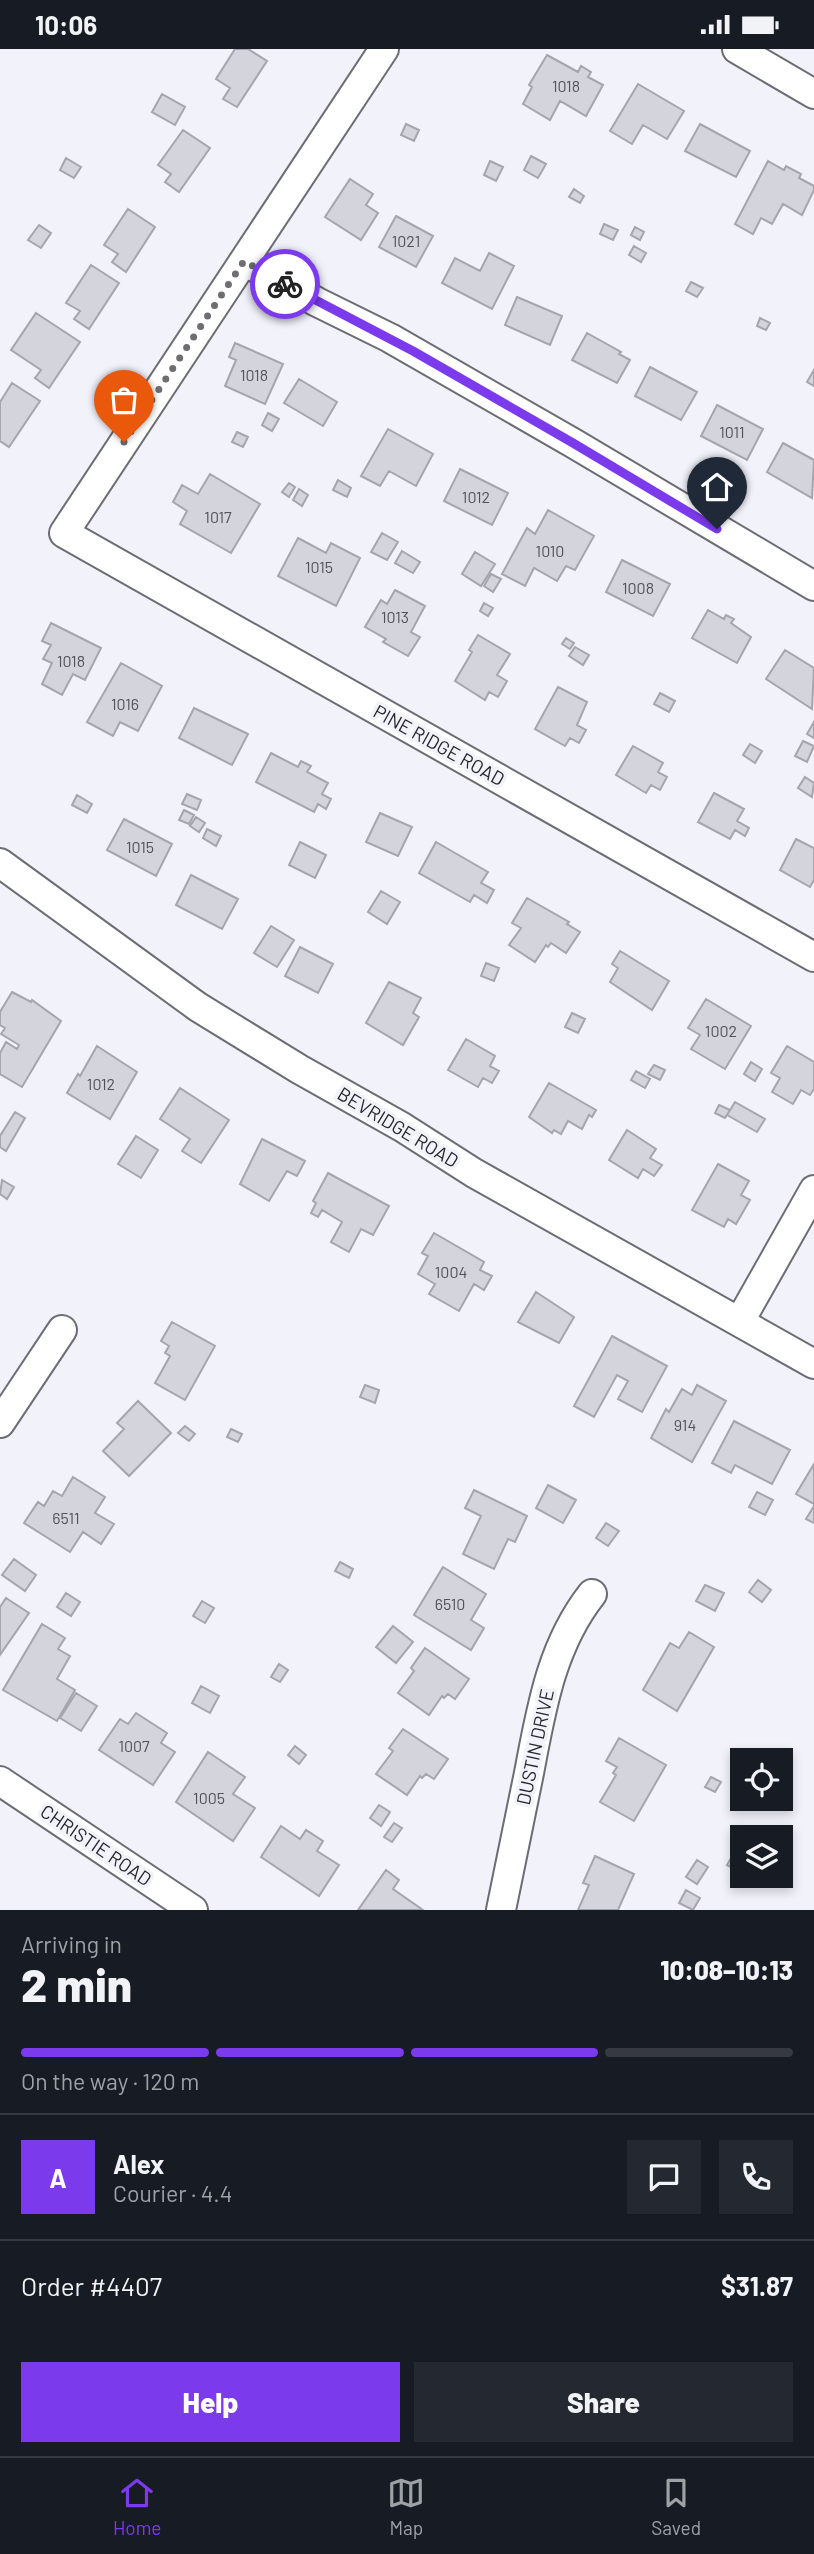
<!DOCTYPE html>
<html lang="en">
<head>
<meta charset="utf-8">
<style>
	:root { --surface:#171b24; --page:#242831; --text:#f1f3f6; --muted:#9ea1a6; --line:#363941; --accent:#7c3aed }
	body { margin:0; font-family:Barlow,sans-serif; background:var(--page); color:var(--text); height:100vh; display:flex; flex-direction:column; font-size:26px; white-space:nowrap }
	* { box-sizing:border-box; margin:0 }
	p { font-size:23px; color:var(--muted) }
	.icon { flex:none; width:38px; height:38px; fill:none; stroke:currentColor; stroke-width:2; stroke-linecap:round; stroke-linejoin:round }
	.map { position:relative; height:1861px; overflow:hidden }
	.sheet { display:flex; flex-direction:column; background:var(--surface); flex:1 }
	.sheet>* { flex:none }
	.controls { position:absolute; left:730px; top:1699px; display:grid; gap:14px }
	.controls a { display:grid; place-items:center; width:63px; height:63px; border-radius:0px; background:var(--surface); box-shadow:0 4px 10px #0003; font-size:35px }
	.pin { position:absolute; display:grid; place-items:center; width:60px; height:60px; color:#fff; margin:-72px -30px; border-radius:50% 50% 50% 0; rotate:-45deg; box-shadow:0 0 7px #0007 }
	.pin .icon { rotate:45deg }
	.courier { position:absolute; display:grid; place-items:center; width:70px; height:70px; margin:-35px; border:5px solid #7c3aed; border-radius:50%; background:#fff; color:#222; box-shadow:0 2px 9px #0007 }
	.overview em { font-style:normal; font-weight:800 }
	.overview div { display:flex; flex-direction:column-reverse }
	.overview { display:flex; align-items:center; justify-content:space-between; height:119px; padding:0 21px }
	h1 { font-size:46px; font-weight:800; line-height:52px }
	.bar { display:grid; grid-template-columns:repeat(4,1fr); gap:10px 7px; align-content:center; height:84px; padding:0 21px }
	.bar i { height:9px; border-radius:5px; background:var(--line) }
	.bar .selected { background:var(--accent) }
	.bar p { grid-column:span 4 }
	.line { display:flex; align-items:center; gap:18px; padding:0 21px; border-top:2px solid var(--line) }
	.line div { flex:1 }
	.round { display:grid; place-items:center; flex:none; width:74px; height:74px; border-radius:0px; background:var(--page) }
	.action { display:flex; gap:14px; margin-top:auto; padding:14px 21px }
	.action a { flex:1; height:80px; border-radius:0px; background:var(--accent); color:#fff; font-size:28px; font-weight:800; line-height:80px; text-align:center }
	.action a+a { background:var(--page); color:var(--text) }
	.status { display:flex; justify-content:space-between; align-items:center; height:49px; padding:0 35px; background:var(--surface); direction:ltr }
	.status svg { height:19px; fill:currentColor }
	.tab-bar { display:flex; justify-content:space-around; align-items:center; height:98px; border-top:2px solid var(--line); background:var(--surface); font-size:19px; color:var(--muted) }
	.tab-bar a { display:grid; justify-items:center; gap:4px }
	.tab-bar .selected { color:var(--accent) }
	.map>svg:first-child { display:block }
	.building { fill:#d4d4dd; stroke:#a5a5ad; stroke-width:2 }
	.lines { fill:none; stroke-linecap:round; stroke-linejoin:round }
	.street-casing { stroke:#6c6c74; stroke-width:32 }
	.street { stroke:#fff; stroke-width:28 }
	.done { stroke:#6d6d72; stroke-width:7; stroke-dasharray:0 12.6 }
	.route { stroke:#7c3aed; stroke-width:9 }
	.labels { text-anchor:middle; stroke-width:7; stroke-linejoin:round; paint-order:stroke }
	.number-label { font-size:16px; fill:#525256 }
	.street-label { font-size:19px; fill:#262629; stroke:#f2f2fb }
</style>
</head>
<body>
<div class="status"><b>10:06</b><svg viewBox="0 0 49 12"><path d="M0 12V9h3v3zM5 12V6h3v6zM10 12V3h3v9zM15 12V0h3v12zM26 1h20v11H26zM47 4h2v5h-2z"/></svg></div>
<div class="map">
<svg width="814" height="1861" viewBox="0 0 814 1861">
	<rect width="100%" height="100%" fill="#f2f2fb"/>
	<!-- building -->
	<path class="building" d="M235,0H248L267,12L237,58L223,50L230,39L216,30Z
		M547,6L578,23L581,17L591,23L588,28L603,36L586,67L560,52L550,71L523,55L532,38L529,36Z
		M638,35L684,62L667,90L643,76L632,95L610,82Z
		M162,45L185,58L175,76L152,63Z
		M406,75L419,81L414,92L401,86Z
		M700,75L750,102L736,128L685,102Z
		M183,81L210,99L179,143L165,133L171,125L158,116Z
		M531,107L546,115L538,129L524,121Z
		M66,109L81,118L74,129L60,121Z
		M490,112L503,118L496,132L484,126Z
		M768,112L784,121L786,117L801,125L799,129L814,137V141L802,166L783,155L772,175L761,169L753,185L735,175Z
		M350,130L373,145L366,156L378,164L361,191L325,168Z
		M574,140L584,147L580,154L569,148Z
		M128,160L155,178L126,223L112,213L118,205L104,196Z
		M396,167L433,187L416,218L379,198Z
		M604,175L618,181L613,191L600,185Z
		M39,176L51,184L41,199L28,191Z
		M635,178L644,183L640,191L631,186Z
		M634,197L646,204L641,213L629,206Z
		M489,204L514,217L492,260L442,234L455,209L480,222Z
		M91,216L119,234L89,280L74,270L80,262L66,254Z
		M691,233L703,239L697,248L686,242Z
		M517,248L562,267L550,296L505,276Z
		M36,264L80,293L49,339L35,329L41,321L11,301Z
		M760,269L770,274L766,281L757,277Z
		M587,284L621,303L619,305L630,311L617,334L572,311Z
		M235,294L283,315L265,355L225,337L236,311L229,308Z
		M650,318L697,343L681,371L635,347Z
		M814,321V337L807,333Z
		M299,330L337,353L323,377L284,354Z
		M12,334L40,352L9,398L0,392V353Z
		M717,356L763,380L747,411L701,387Z
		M268,364L279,370L272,382L262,376Z
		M388,380L433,405L416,437L389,422L380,437L361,427Z
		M237,383L248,388L243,398L232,393Z
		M783,394L814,411L812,449L767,423Z
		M460,420L508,444L492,476L444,452Z
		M210,425L260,455L231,504L180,475L187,462L173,453L182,436L198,445Z
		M338,431L351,439L347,448L333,441Z
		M289,434L295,438L289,448L282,443Z
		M299,440L308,446L302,457L293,451Z
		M548,461L594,487L575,521L566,517L557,532L534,519L525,537L502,525L527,479L535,485Z
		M382,484L398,493L387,511L371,503Z
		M298,489L326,504L331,494L360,509L336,557L278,527Z
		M402,502L420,513L413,524L395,514Z
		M475,503L495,515L481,537L462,525Z
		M622,511L670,535L653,567L606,543Z
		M491,525L501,530L493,543L484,537Z
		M395,541L425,557L411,583L420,588L408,607L383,593L386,590L365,578L381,551L387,555Z
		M484,554L493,559L488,567L480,562Z
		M708,561L724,570L726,566L734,570L731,574L751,588L737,614L692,589Z
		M51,574L101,599L85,631L73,625L62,646L42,635L52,614L43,610L51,596L42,592Z
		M478,586L510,605L497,626L507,632L498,648L489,643L485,651L455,632L472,603L469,601Z
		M566,589L574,594L570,600L562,595Z
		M575,598L589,606L583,616L569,607Z
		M785,601L814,619L812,660L766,630Z
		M121,614L162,637L138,682L120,673L113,687L87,673Z
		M558,638L587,653L577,676L586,681L579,694L570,689L565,697L535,680Z
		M660,644L675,652L669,663L654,655Z
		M194,659L248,685L232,716L179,689Z
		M814,673V689L807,685Z
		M803,692L814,697L807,713L795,707Z
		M750,695L762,702L755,714L743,706Z
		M633,697L663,714L658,723L667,728L660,741L651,736L646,744L616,726Z
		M271,704L298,718L301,712L311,717L307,723L328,734L322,745L331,750L326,760L318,755L314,763L256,733Z
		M805,728L814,734L812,748L798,739Z
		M714,744L744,760L737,772L749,779L745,787L735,781L730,790L698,773Z
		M187,745L201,751L197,761L182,755Z
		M77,746L92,755L87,764L72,756Z
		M184,761L194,766L189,775L179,771Z
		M380,764L412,778L398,807L366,793Z
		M196,768L205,774L199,783L190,777Z
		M124,770L172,795L156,827L107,801Z
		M207,780L221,787L216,797L203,789Z
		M796,790L814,799V831L810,838L780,821Z
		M300,793L326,806L315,829L289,816Z
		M436,793L488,823L481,834L494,841L487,854L474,846L470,853L419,824Z
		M191,826L238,850L222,880L176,856Z
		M381,842L400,853L387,875L368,863Z
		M527,849L569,873L567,875L580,883L566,904L551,894L548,898L546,896L535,913L509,896L521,879L512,874Z
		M271,877L294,891L277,918L254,904Z
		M300,898L333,915L318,944L285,927Z
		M620,902L669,932L652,961L610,933L618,919L612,915Z
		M486,914L499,919L494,932L481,927Z
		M389,933L421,949L413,964L419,968L403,996L366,974Z
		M12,943L31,953L32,951L61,972L22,1038L0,1025V1004L6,993L17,1000L19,996L1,985L5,979L0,976V963Z
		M706,950L751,977L725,1020L691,1000L700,986L688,979Z
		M572,964L585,970L578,984L565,978Z
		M466,990L495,1007L490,1017L499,1022L492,1034L483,1029L478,1038L448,1021Z
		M97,997L137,1023L110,1070L67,1044L78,1025L80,1027Z
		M787,997L814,1013V1040L810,1046L801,1041L793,1055L772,1043L780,1029L771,1024Z
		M751,1013L762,1020L755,1032L744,1025Z
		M654,1016L665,1021L660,1031L648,1025Z
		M636,1022L650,1030L645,1039L631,1031Z
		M549,1034L596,1061L592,1068L589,1066L582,1080L568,1072L561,1085L554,1081L552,1084L529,1068Z
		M180,1039L229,1071L201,1114L182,1102L190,1090L160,1070Z
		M735,1053L765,1070L757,1083L727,1066Z
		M719,1056L730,1061L725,1069L715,1064Z
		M15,1063L25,1069L6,1102L0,1098V1087Z
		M627,1081L656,1100L650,1109L662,1116L654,1127L643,1120L638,1129L609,1111Z
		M136,1087L158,1101L141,1129L118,1115Z
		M262,1090L305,1112L297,1127L287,1122L269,1152L240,1135Z
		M718,1115L749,1132L741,1146L750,1151L736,1175L728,1170L724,1178L692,1161Z
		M328,1124L389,1157L373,1186L361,1180L349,1203L331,1193L342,1173L322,1161L318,1168L311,1164L316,1154L313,1152Z
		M2,1131L14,1138L7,1150L0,1145Z
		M434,1184L484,1213L480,1221L492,1227L484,1241L474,1235L459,1262L429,1245L435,1235L418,1225L428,1207L422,1204Z
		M536,1243L574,1268L559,1294L518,1273Z
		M172,1273L215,1297L185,1351L155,1334L170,1307L165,1304L169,1297L161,1292Z
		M612,1287L667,1317L642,1363L618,1350L628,1332L617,1326L594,1368L574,1357Z
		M365,1336L379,1341L375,1354L360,1348Z
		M697,1336L726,1352L692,1413L651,1389L666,1360L669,1363L682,1340L692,1346Z
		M138,1352L171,1384L129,1427L103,1402L124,1380L117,1374Z
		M734,1372L790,1401L772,1435L735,1416L731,1424L712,1414Z
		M185,1377L195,1385L189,1392L178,1384Z
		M231,1380L242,1385L238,1393L227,1388Z
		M814,1415V1455L796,1445Z
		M73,1428L105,1448L95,1464L114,1475L101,1495L83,1483L70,1503L24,1474L38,1453L44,1457L53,1442L62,1447Z
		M548,1436L576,1451L563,1474L536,1459Z
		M474,1441L527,1467L515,1493L508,1490L494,1520L463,1505L481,1467L465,1459Z
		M757,1443L773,1451L765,1466L749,1458Z
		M814,1457V1474L806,1470Z
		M606,1474L619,1482L608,1497L596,1489Z
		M14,1510L36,1526L25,1542L2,1526Z
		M340,1513L353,1520L349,1529L335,1522Z
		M443,1518L486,1545L471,1571L484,1579L471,1601L414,1566Z
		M758,1531L771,1541L762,1553L749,1543Z
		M705,1536L724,1544L715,1562L696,1552Z
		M66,1544L80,1553L71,1567L57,1558Z
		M6,1549L29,1564L0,1606V1558Z
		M202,1552L214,1559L205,1574L193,1567Z
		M42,1575L65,1589L58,1600L70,1607L57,1630L75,1641L57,1672L3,1641Z
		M393,1577L413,1593L396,1614L376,1598Z
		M689,1583L714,1598L677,1662L643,1641L670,1594L679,1599Z
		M425,1599L469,1630L455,1650L448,1645L444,1649L442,1647L429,1666L398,1644L414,1622L411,1619Z
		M279,1615L288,1621L280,1633L271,1628Z
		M201,1637L219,1647L210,1664L192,1654Z
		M76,1644L97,1657L81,1682L60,1669Z
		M136,1664L167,1684L161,1694L175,1703L153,1736L99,1701L120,1670L128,1675Z
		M403,1680L448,1710L434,1730L426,1725L422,1729L420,1727L407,1746L376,1725L393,1702L389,1699Z
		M619,1689L666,1716L634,1772L600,1753L616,1726L613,1724L617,1718L606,1712Z
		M295,1697L306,1706L299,1715L288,1706Z
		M208,1703L245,1728L233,1745L255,1759L233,1792L176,1753Z
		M711,1728L721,1733L715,1743L705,1738Z
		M379,1756L390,1763L381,1777L370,1769Z
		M394,1774L402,1779L392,1793L384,1788Z
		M281,1777L300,1790L306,1781L323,1792L317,1802L339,1816L319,1847L261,1808Z
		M738,1797L742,1799V1824L727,1816Z
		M595,1807L634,1825L618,1861H578L589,1836L583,1834Z
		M697,1811L708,1818L697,1835L686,1828Z
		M386,1821L399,1831L393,1840L423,1861H358Z
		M686,1841L700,1849L693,1861L679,1854Z"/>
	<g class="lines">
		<defs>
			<path id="street" d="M384,0L64,484L814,908
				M737,0L814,45
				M244,212L317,253L390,289L573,394L814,537
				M0,814L198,958L299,1020L402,1078L474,1124L814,1315
				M740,1272L814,1141
				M0,1374L62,1281
				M0,1732L193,1861
				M501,1861C510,1815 520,1770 529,1724C541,1661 551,1597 592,1545"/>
		</defs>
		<!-- street casing -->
		<use href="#street" class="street-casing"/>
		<!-- street -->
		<use href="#street" class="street"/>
	</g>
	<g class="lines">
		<!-- done -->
		<path class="done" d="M124,393L244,212L285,235"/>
		<!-- route -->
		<path class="route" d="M285,235L413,302L573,394L717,480"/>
	</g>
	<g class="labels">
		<!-- number labels -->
		<g class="number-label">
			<text x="566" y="43">1018</text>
			<text x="406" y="198">1021</text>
			<text x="254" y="332">1018</text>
			<text x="732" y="389">1011</text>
			<text x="476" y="454">1012</text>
			<text x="218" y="474">1017</text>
			<text x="550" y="508">1010</text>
			<text x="319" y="524">1015</text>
			<text x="638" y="545">1008</text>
			<text x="395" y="574">1013</text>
			<text x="71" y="618">1018</text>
			<text x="125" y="661">1016</text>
			<text x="140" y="804">1015</text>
			<text x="721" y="988">1002</text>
			<text x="101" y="1041">1012</text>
			<text x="451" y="1229">1004</text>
			<text x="685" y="1382">914</text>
			<text x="66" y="1475">6511</text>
			<text x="450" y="1561">6510</text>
			<text x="134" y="1703">1007</text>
			<text x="209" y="1755">1005</text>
		</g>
		<!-- street labels -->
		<g class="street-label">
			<text transform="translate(439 696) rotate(29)" y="7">PINE RIDGE ROAD</text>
			<text transform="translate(398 1078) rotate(31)" y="7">BEVRIDGE ROAD</text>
			<text transform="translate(535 1698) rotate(-78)" y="7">DUSTIN DRIVE</text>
			<text transform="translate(96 1796) rotate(34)" y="7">CHRISTIE ROAD</text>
		</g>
	</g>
</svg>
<div class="controls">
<a><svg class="icon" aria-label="locate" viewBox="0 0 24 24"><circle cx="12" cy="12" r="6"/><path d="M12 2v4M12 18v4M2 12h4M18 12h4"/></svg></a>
<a><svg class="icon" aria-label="layers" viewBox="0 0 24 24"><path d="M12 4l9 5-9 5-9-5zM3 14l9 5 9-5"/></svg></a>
</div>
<div class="pin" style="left:124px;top:393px;background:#ea580c"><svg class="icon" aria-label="bag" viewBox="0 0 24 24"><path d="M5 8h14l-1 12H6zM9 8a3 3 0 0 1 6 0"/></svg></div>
<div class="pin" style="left:717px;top:480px;background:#1f2937"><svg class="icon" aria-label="home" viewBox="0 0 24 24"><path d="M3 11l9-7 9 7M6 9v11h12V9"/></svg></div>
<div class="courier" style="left:285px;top:235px"><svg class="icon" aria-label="bike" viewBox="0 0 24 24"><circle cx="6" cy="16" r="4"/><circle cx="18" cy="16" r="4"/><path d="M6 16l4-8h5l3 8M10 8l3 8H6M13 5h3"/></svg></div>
</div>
<section class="sheet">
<div class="overview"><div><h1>2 min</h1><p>Arriving in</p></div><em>10:08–10:13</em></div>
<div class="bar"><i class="selected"></i><i class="selected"></i><i class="selected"></i><i></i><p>On the way · 120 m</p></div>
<div class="line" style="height:126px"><b class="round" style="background:var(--accent);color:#fff">A</b><div><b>Alex</b><p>Courier · 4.4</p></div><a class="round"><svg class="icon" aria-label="chat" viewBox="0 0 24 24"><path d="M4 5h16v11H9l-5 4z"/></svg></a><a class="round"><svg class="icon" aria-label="phone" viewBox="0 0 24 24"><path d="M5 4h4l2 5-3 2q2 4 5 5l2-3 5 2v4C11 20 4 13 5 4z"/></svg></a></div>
<div class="line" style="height:91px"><div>Order #4407</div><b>$31.87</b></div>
<div class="action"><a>Help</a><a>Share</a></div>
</section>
<nav class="tab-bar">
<a class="selected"><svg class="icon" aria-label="home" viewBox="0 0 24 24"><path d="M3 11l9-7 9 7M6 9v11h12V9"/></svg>Home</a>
<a><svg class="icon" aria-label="map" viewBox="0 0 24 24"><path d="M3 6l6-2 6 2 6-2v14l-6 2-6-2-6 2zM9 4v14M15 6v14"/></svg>Map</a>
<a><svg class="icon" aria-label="saved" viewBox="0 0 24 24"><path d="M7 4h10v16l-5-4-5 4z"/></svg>Saved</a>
</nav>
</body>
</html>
